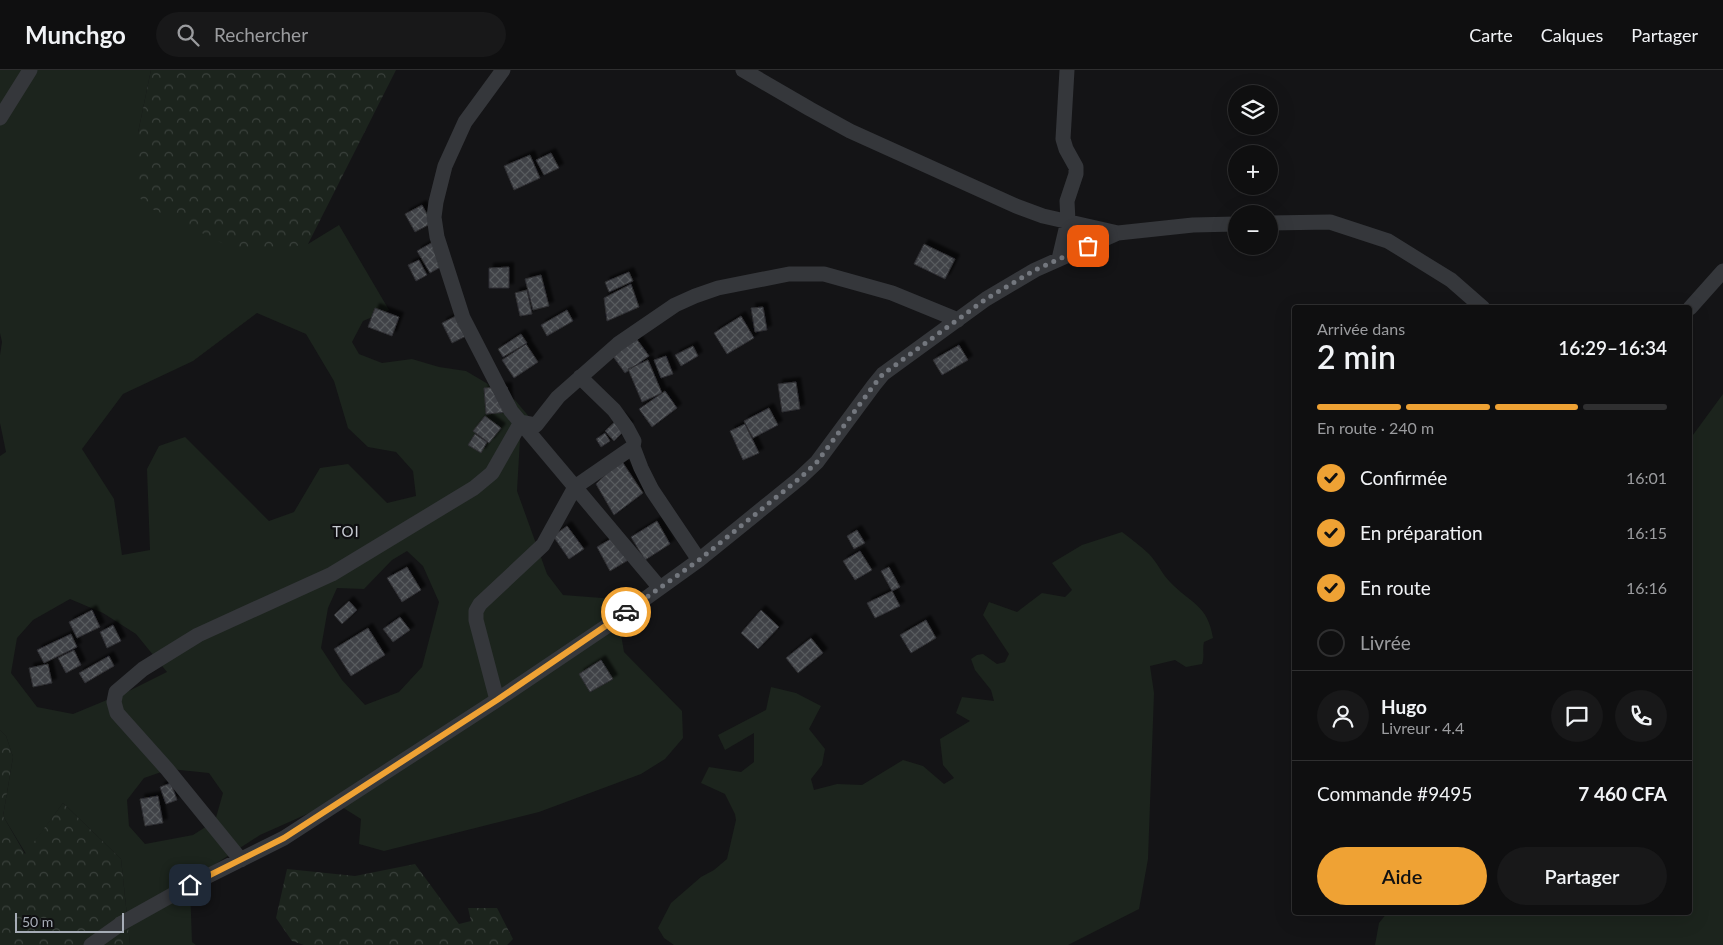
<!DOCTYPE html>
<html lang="fr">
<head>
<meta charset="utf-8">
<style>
	:root { --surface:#0f0f10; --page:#181819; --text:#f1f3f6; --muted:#9b9c9f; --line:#2f2f30; --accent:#efa234 }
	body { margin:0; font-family:Lato,sans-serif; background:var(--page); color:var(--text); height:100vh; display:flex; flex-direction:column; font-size:19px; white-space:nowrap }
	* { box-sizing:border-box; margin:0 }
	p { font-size:16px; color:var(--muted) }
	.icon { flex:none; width:28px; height:28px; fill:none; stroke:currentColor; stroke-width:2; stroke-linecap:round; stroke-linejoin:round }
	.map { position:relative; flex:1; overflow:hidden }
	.sheet { position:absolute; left:1292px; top:235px; width:400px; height:610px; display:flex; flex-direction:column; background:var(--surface); border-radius:5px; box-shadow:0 5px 20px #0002,0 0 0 1px var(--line) }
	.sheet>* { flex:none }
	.controls { position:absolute; left:1228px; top:15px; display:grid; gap:10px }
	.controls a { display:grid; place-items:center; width:50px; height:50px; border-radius:50%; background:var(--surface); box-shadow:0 5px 20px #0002,0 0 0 1px var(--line); font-size:25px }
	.scale { position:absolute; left:15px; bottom:12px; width:109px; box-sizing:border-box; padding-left:5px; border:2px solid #a6acb6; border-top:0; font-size:14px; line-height:18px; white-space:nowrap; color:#a6acb6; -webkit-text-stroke:4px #0f0f11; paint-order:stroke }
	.pin { position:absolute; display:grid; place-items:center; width:42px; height:42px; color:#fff; margin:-21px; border-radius:10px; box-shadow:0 2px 8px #0006 }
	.courier { position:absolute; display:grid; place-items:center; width:50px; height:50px; margin:-25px; border:4px solid #efa234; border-radius:50%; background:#fff; color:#222; box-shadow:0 1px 6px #0007 }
	.overview em { font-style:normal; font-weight:600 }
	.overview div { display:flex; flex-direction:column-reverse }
	.overview { display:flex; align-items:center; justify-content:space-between; height:85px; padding:0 25px }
	h1 { font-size:32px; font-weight:600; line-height:38px }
	.bar { display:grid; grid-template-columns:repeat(4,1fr); gap:8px 5px; align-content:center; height:60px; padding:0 25px }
	.bar i { height:6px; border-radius:4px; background:var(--line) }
	.bar .active { background:var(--accent) }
	.bar p { grid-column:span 4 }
	.line { display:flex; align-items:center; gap:12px; padding:0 25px; border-top:1px solid var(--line) }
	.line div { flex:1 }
	.round { display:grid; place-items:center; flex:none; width:52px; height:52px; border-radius:26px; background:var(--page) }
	ol { padding:0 25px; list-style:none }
	li { display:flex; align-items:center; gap:15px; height:55px }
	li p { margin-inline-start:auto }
	li .icon { padding:5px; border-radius:50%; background:var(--accent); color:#111; stroke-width:4 }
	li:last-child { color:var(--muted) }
	li i { width:28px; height:28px; border:2px solid var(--line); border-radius:50% }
	.cta { display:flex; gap:10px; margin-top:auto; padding:10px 25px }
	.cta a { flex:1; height:58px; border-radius:30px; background:var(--accent); color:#111; font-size:20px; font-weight:600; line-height:58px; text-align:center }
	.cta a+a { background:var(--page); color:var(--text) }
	header { display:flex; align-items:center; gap:30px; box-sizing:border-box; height:70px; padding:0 25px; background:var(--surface); border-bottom:1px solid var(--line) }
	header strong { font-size:24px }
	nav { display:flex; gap:28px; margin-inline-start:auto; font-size:18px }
	.search { width:350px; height:45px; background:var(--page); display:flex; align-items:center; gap:12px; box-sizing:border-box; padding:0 18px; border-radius:28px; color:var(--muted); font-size:19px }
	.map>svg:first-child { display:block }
	.grass { fill:#1c241d; fill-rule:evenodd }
	.forest { fill:url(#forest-crowns) }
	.building { fill:url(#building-cross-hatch); stroke:#2e2e32; filter:url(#shadow) }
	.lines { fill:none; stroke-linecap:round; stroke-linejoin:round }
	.minor { stroke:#35373b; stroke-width:15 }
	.done { stroke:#73777e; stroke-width:5; stroke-dasharray:0 9 }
	.route { stroke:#efa234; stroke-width:6 }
	.labels { text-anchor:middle; stroke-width:4.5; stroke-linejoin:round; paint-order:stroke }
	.quarter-label { font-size:15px; letter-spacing:1px; fill:#c7cbd2; stroke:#0f0f11 }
</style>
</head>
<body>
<header>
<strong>Munchgo</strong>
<div class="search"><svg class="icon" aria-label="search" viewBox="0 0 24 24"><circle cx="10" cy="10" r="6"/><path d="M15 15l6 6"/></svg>Rechercher</div>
<nav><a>Carte</a><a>Calques</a><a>Partager</a></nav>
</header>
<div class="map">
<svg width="1723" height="875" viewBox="0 0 1723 875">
	<defs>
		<pattern id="forest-crowns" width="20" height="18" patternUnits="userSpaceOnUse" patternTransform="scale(1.25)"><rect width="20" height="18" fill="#1c241d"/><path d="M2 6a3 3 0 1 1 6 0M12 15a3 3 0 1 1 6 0" fill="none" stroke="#3a413c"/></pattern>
		<pattern id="building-cross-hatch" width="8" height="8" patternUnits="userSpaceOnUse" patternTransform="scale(1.25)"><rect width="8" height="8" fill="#404246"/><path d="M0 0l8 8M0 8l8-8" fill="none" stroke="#595b5e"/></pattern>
		<filter id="shadow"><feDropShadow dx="4.5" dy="-4.5" stdDeviation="1" flood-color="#0009"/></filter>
	</defs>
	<rect width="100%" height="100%" fill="#141416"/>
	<!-- grass -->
	<path class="grass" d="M0,0H151L138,63L308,174L339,155L389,240L363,251L352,272L359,284L382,293L412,289L439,297L466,301L515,330L536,355L521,352L517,421L547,504L563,525L615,529L624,582L682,641L683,668L665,689L641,704L539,742L384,781L359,774L361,749L334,732L260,765L194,808L190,816L192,872L196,875H130L121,789L63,733L26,784L3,746L13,687L6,666L0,660V386L6,382L0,353V285L2,272L0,263ZM257,243L306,264L334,311L348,358L368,377L396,382L413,401L416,426L387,433L348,394L320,398L294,442L269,451L185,367L159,376L147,399L150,480L122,485L114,429L82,379L123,324L193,291ZM407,481L423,496L439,532L422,597L399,622L365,635L342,610L321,578L328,538L337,518L364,519L392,490ZM70,529L103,543L136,564L167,602L131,620L73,644L37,637L11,603L17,568L33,550ZM170,699L209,703L223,723L215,751L193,765L145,774L129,756L127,730L144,708Z
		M1723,324V875H1375L1379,853L1387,843L1690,842V369Z
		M1122,462C1131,469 1141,476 1149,484C1157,492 1162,504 1170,512C1190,533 1208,535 1213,568L1204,572C1202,580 1205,586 1202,594L1186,597L1175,590L1150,596L1154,623L1148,789L1139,839L1068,875H674L664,868L658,858L671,833L701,807L714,800L727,789L736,750L735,744L725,724L701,713L709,697L741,702L754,692V663L725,680L718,665L766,640L771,617L796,623L821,636L809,659L825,679L822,695L811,709L814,720L837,714L862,715L903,690L923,696L944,714L954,708L943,695L940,669L970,651L956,643L962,627L994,631L991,620L975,600L971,589L977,585L983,584L997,594L1005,592L1009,584L983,545L989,532L1017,542L1042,523L1065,527L1072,520L1052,493L1082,475Z"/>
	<!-- forest -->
	<path class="forest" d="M151,0H396L308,174L245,184L144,135L138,124V63Z
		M0,660L6,666L13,687L3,746L25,784L63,733L121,789L130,875H0Z
		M415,794L459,854L471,851L468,838H497L513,869L507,875H304L292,871L276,848L287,799L355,806Z"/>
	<!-- building -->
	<path class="building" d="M551,83L559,98L544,105L536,90Z
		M530,85L540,108L514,120L504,96Z
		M422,135L432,153L415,162L405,144Z
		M433,172L446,194L430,203L417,181Z
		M924,174L955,189L945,209L914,194Z
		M419,190L427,205L416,211L408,195Z
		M509,197V218H489V198Z
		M629,202L633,211L609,222L605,212Z
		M541,205L549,236L533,240L525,209Z
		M631,214L639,237L607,251L604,228Z
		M527,220L532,244L520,246L515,223Z
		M763,237L767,260L755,262L751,238Z
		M375,238L399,247L392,266L368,257Z
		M567,240L573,251L547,266L541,255Z
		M460,244L470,264L452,273L442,253Z
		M741,246L754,268L727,284L714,263Z
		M521,264L527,273L503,287L498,279Z
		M636,268L649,286L625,303L612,285Z
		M526,274L538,292L514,308L502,290Z
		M959,275L968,290L942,305L933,290Z
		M693,276L698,286L681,296L675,285Z
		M666,286L673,304L661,308L654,290Z
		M648,290L662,323L642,332L628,299Z
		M796,312L800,339L782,342L778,314Z
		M507,317L509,342L486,344L484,318Z
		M665,321L677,338L652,357L639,339Z
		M769,338L778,355L753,368L744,351Z
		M485,346L501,358L489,373L473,361Z
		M620,347L629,356L614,371L605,361Z
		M745,354L759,383L743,390L730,361Z
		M605,363L610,371L601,377L596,369Z
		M475,364L487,372L481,383L468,375Z
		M621,390L643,423L614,445L596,414Z
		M657,451L670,474L645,490L631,467Z
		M567,456L584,479L569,489L553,466Z
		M857,460L865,473L854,479L847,466Z
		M616,466L630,489L610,501L597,477Z
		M860,481L872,500L855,510L843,491Z
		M407,497L421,520L402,532L387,508Z
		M889,497L900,517L892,521L881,501Z
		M892,521L900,536L875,548L867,533Z
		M349,531L357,540L342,554L334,545Z
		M92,540L100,557L77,568L69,552Z
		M761,540L779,557L758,579L741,563Z
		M400,547L410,560L393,572L383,559Z
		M926,550L936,568L911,583L900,565Z
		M113,555L121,571L107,578L100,562Z
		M368,558L385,585L351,606L334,579Z
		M71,564L77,577L44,593L37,580Z
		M811,568L823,583L798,603L786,588Z
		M74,580L81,595L66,603L58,588Z
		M109,586L114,596L85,613L79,603Z
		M601,590L613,609L590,622L579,604Z
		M48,594L52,613L33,617L29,598Z
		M171,713L177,730L166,734L160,717Z
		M158,726L163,753L145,756L140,729Z"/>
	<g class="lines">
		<!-- minor -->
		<path class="minor" d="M503,0L465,52L445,96L436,132L434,147L437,167L463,248L511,341L660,518
			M743,0L810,39L850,61L1016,136L1043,146L1118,163
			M0,48L30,0
			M1269,153L1330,152L1388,171L1451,210L1483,238
			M1059,189L1068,151L1067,131L1076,104V97L1066,79L1063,69L1067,0
			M1690,238L1723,201
			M580,307L614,340L627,358L634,371L633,377L641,398L652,420L699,490
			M497,630L476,550V541L480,534L543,475L575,417L633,377
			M241,790L167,699L117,643L114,632L116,622L143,599L198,565L332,504L474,418L492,403L521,352L536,355L558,327L618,274L675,235L695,226L718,218L789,204H824L892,223L958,250
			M91,875L122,853L190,815L284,768L497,630L610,554L699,490L800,408L817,392L874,315L883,304L986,229L1035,200L1118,163L1193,155L1236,154"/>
	</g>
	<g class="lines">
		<!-- done -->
		<path class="done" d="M626,542L699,490L800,408L817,392L874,315L883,304L986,229L1035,200L1088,176"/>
		<!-- route -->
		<path class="route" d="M190,815L284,768L497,630L626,542"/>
	</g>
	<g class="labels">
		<!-- quarter labels -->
		<g class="quarter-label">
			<text x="346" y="467">TOI</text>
		</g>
	</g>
</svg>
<div class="controls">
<a><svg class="icon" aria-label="layers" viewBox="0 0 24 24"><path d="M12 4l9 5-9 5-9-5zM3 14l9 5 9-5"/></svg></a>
<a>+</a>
<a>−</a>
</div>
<div class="scale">50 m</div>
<div class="pin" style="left:1088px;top:176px;background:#ea580c"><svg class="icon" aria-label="bag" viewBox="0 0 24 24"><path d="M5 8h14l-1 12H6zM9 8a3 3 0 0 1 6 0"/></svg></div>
<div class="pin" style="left:190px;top:815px;background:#1f2937"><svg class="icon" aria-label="home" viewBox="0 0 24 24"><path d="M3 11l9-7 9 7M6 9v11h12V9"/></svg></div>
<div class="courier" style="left:626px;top:542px"><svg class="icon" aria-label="car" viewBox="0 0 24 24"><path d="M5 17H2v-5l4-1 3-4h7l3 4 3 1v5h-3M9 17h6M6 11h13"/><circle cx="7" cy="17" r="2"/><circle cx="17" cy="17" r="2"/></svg></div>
<section class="sheet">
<div class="overview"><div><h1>2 min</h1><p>Arrivée dans</p></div><em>16:29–16:34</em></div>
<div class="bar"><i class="active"></i><i class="active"></i><i class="active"></i><i></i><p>En route · 240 m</p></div>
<ol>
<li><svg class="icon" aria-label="check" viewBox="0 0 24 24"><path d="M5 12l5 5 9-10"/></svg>Confirmée<p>16:01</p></li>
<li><svg class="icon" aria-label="check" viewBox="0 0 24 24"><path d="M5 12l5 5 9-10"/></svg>En préparation<p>16:15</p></li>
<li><svg class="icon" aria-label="check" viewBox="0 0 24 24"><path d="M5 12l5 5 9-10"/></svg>En route<p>16:16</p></li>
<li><i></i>Livrée</li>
</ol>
<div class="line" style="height:90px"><a class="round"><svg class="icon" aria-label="person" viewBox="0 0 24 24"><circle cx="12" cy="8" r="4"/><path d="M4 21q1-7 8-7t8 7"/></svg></a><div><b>Hugo</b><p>Livreur · 4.4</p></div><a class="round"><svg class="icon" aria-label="chat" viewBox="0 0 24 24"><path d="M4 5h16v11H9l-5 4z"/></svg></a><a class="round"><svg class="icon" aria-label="phone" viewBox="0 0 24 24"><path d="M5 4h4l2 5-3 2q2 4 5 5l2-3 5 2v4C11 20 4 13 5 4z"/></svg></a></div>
<div class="line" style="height:65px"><div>Commande #9495</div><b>7 460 CFA</b></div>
<div class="cta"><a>Aide</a><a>Partager</a></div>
</section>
</div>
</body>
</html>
